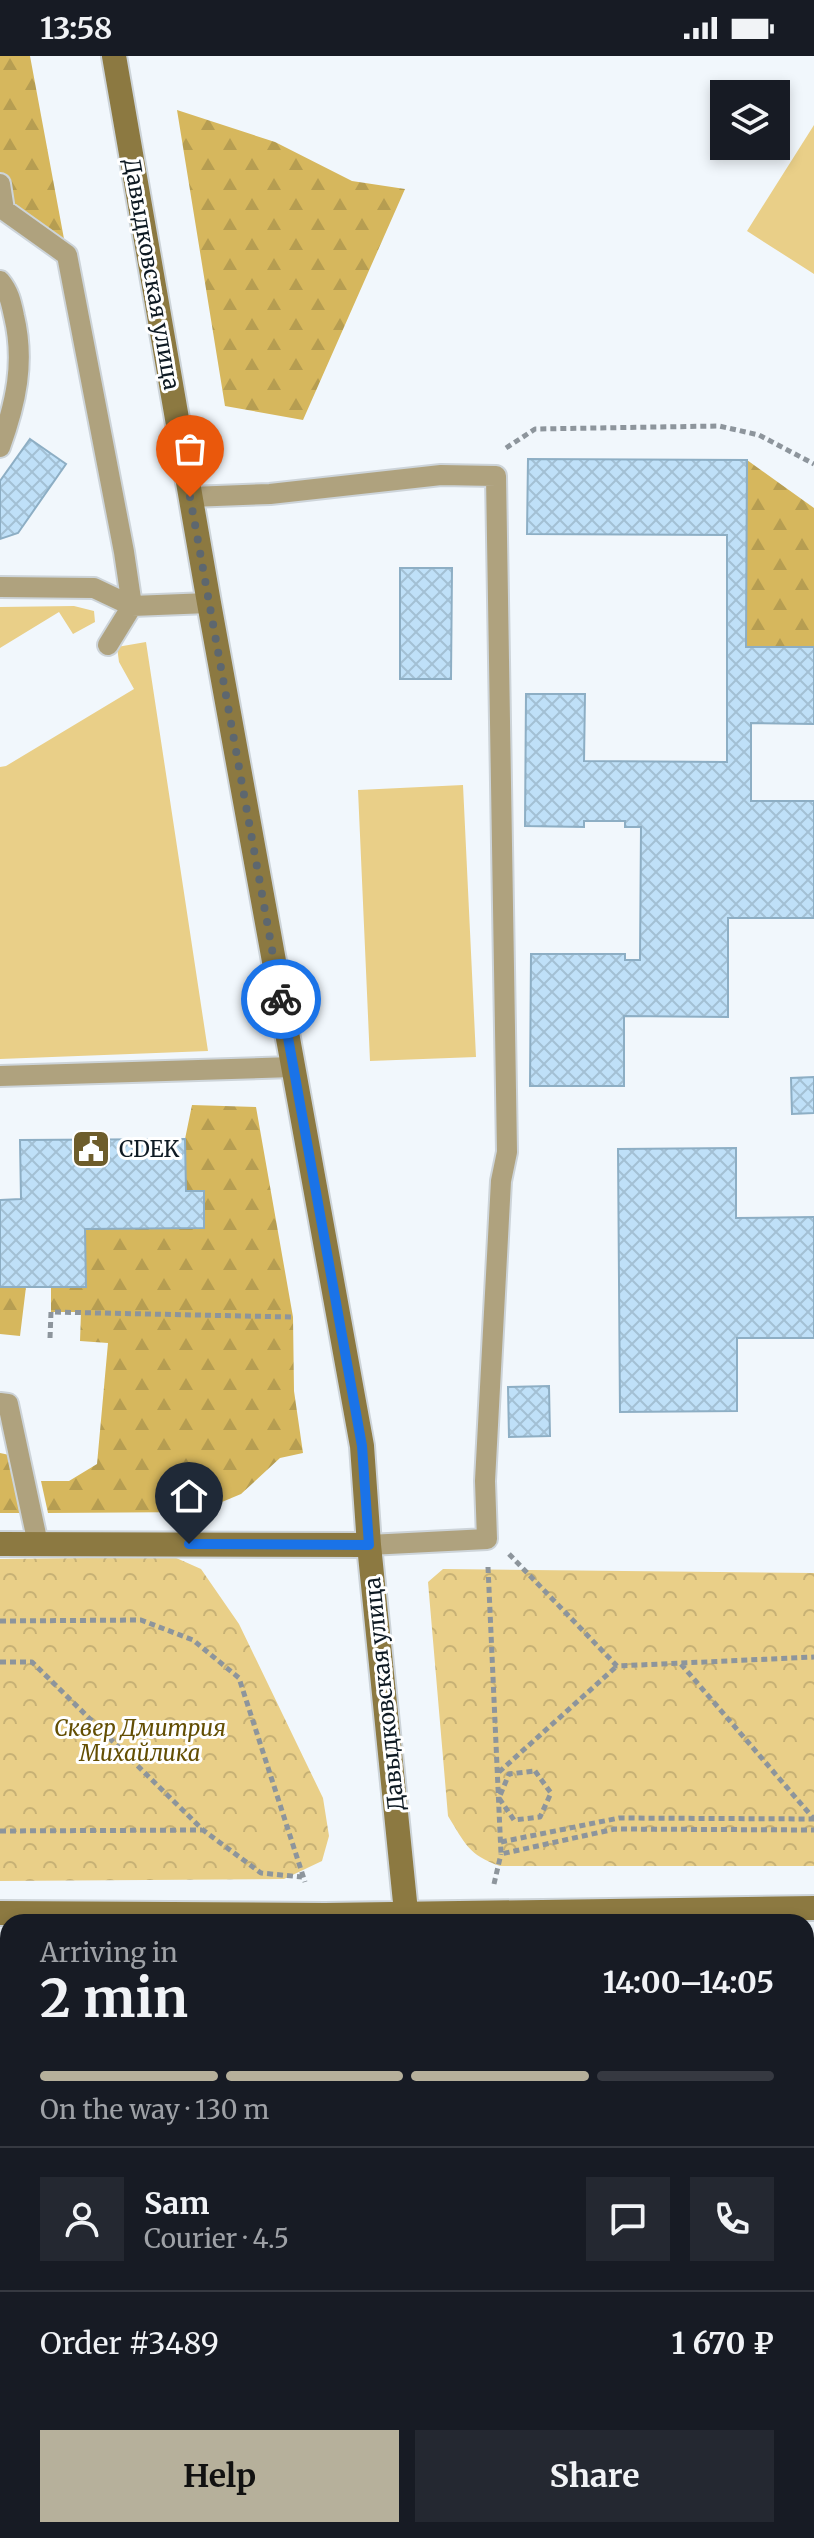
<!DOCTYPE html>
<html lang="en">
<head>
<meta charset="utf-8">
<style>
	:root { --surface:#171b24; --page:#242831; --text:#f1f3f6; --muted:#9ea1a6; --line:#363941; --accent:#b6b09b }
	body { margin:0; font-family:Merriweather,serif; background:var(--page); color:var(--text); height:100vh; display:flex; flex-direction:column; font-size:30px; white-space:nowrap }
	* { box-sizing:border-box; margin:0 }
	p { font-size:26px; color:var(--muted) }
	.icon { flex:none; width:44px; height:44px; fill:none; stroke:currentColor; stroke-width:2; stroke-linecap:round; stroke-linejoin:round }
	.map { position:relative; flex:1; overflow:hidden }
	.sheet { position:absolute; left:0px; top:1858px; width:814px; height:624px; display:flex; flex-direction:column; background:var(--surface); border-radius:24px 24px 0 0; box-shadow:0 4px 12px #0003 }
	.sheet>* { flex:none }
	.fabs { position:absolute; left:710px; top:24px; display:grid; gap:16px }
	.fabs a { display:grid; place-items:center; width:80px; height:80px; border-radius:0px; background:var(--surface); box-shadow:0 4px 12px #0003; font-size:40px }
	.pin { position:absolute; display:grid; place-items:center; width:68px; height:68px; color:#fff; margin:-82px -34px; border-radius:50% 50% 50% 0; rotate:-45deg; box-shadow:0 0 8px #0007 }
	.pin .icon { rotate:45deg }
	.courier { position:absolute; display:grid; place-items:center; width:80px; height:80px; margin:-40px; border:6px solid #1a73e8; border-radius:50%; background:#fff; color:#222; box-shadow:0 2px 10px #0007 }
	.summary em { font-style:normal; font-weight:700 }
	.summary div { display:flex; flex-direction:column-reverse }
	.summary { display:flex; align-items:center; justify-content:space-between; height:136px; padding:0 40px }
	h1 { font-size:52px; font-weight:700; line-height:60px }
	.bar { display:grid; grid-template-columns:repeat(4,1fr); gap:12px 8px; align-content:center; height:96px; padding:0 40px }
	.bar i { height:10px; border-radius:6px; background:var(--line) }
	.bar .selected { background:var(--accent) }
	.bar p { grid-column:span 4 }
	.line { display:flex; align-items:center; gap:20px; padding:0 40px; border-top:2px solid var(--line) }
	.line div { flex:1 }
	.round { display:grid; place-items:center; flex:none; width:84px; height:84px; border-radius:0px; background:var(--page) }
	.button { display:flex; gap:16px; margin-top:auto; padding:16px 40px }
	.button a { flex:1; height:92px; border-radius:0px; background:var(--accent); color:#111; font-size:32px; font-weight:700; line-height:92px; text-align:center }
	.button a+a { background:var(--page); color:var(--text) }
	.status { display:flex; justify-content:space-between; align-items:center; height:56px; padding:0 40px; background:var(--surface); direction:ltr }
	.status svg { height:22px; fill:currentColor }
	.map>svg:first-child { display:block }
	.grass { fill:#e9cf88 }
	.forest { fill:url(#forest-firs) }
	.park { fill:url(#park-crowns) }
	.building { fill:url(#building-cross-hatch); stroke:#8daec4; stroke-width:2 }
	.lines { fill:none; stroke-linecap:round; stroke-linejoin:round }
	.lane-casing { stroke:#cdd4d9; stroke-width:24 }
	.secondary-casing { stroke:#cdd4d9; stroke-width:28 }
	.path { stroke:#8d959c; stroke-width:5; stroke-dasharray:6 4; stroke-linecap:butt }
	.lane { stroke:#afa27e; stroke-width:20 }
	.secondary { stroke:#8c7941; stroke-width:24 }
	.done { stroke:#5d676f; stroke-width:8; stroke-dasharray:0 14.4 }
	.route { stroke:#1a73e8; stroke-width:10 }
	.labels { text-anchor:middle; stroke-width:6; stroke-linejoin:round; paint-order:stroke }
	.street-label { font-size:22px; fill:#0e1a23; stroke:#fff }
	.poi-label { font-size:22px; fill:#0e1a23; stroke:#fff; text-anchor:start }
	.park-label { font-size:22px; font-style:italic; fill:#634e03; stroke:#fff }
</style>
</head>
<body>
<div class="status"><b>13:58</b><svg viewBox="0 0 49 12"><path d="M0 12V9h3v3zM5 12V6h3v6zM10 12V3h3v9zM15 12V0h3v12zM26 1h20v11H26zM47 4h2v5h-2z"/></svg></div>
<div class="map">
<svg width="814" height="2482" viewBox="0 0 814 2482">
	<defs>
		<pattern id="forest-firs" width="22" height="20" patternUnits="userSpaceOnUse" patternTransform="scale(2)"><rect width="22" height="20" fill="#d6b75d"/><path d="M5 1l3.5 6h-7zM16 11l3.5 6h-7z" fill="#b69d51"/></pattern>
		<pattern id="park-crowns" width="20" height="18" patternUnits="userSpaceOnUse" patternTransform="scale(2)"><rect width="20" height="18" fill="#e9cf88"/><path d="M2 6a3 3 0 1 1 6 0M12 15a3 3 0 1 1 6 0" fill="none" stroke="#c7b175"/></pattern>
		<pattern id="building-cross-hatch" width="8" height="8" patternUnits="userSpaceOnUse" patternTransform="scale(2)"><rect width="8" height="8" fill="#bfe0f8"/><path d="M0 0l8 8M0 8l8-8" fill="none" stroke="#a3c0d4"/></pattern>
	</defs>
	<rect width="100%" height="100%" fill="#f1f7fc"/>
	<!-- grass -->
	<path class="grass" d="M814,69V218L747,175Z
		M74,550L94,555L95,566L73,578L59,556L0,592V551Z
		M146,586L208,995L0,1003V711L6,710L134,633L119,606L117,591Z
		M463,729L476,1001L370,1005L358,734Z"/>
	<!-- forest -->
	<path class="forest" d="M0,0H30L67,199L4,154L0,128Z
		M177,54L275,86L352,125L405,133L303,364L225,350Z
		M747,404L814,452V591H746Z
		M192,1049L256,1051L293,1261L294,1335L303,1397L280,1402L241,1438L198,1456L48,1457L41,1425H69L97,1408L108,1287L80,1285L81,1256H51V1231H86L85,1173L204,1172V1135H186L185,1083Z
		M0,1231H26L20,1280L0,1278Z
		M0,1397L19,1401L31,1457H0Z
		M806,2233H814V2310L806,2311Z
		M8,2391V2474H376L330,2482H0V2392Z
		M814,2446V2482H743L741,2474H806V2447Z
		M536,2474H660L623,2482H537Z"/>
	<!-- park -->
	<path class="park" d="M174,1501L201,1513L239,1568L323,1742L329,1780L322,1805L284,1823L0,1825V1503Z
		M443,1513L814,1517V1810H500C468,1799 465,1787 448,1760L428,1526Z
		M806,2116H814V2233H806Z"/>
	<!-- building -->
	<path class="building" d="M30,383L66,408L18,477L0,483V425Z
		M528,403L747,404L746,591H814V668L751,667V745H814V862H728V961L624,960V1030H530L531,898H625V904H640L641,771H625V765H584V771L525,770L526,638H585L584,705L727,706V479L527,478Z
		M400,512H452L451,623H400Z
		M814,1021V1057L792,1058L791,1022Z
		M185,1083L186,1135H204V1172L85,1173L86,1231H0V1144L21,1143L20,1084Z
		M736,1092V1162L814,1161V1282H737V1355L620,1356L618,1093Z
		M549,1330L550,1380L509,1381L508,1331Z
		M806,1894H814V2005H806Z
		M8,2255V2321L0,2323V2256Z
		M814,2340V2425L806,2427V2341Z"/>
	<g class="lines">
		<defs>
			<path id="lane" d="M0,128L4,154L67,199L124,496L132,550L108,589
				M0,225C9,236 11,246 14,260C25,306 16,347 0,391
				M190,441L270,438L441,419L496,420L507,1096L501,1125L485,1425L487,1483L369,1489
				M0,531L94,532L132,550L209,547
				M0,1020L293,1011
				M0,1347L8,1348L38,1488
				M806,2032H814
				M806,2311L814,2310
				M806,2447L814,2446
				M741,2474L743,2482
				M623,2482L660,2474"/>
			<path id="secondary" d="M114,0L209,547L362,1390L369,1489L407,1866
				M0,1488L369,1489
				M0,1857L325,1859L814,1852
				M505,2474L506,2482"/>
		</defs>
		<!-- lane casing -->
		<use href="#lane" class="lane-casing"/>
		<!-- secondary casing -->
		<use href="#secondary" class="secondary-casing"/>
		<!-- path -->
		<path class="path" d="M506,392L535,373L719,370L759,379L814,408
			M50,1282L51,1256L293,1261
			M509,1498L617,1610L814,1601
			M488,1511L501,1798L615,1773L814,1774
			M0,1565L141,1564L193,1584L239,1622L305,1826
			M0,1606H32L203,1774L261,1817L302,1821
			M681,1608L814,1763
			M535,1715L551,1737L540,1761L514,1764L499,1742L509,1718Z
			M499,1716L617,1610
			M0,1775L202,1774
			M501,1786L619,1762L814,1763
			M494,1828L501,1798
			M806,1888L814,1887
			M0,2013L8,2012
			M806,2145L814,2151
			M806,2265L814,2250
			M0,2368L8,2367
			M577,2474L578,2482"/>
		<!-- lane -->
		<use href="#lane" class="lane"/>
		<!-- secondary -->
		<use href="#secondary" class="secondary"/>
	</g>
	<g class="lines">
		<!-- done -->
		<path class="done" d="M190,441L281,943"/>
		<!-- route -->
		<path class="route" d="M189,1488L369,1489L362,1390L281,943"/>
	</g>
	<!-- icons -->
	<defs>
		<symbol id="civic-square" viewBox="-11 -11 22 22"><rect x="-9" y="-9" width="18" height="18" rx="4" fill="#6e5d2b" stroke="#fff"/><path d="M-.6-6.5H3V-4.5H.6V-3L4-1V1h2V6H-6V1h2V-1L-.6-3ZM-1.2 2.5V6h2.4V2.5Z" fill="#fff"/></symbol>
	</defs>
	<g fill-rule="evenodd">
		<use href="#civic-square" x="69" y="1071" width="44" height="44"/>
	</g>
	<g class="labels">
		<!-- street labels -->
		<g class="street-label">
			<text transform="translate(152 218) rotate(80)" y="8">Давыдковская улица</text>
			<text transform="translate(384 1638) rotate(-96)" y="8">Давыдковская улица</text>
		</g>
		<!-- poi labels -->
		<g class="poi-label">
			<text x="119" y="1101">CDEK</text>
		</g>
		<!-- park labels -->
		<g class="park-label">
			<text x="140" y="1680">Сквер Дмитрия<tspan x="140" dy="25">Михайлика</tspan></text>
		</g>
	</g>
</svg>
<div class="fabs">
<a><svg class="icon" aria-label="layers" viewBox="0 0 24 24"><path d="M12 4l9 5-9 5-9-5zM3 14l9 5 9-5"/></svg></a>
</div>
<div class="pin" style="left:190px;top:441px;background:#ea580c"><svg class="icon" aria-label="bag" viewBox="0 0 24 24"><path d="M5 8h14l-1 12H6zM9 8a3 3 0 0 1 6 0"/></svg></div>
<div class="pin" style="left:189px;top:1488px;background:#1f2937"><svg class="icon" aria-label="home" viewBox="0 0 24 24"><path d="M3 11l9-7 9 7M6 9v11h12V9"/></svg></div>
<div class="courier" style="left:281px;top:943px"><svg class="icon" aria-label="bike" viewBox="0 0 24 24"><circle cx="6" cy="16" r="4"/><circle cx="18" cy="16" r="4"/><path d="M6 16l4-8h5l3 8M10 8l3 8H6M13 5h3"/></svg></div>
<section class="sheet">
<div class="summary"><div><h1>2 min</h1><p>Arriving in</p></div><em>14:00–14:05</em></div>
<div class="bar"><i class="selected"></i><i class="selected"></i><i class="selected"></i><i></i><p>On the way · 130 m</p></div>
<div class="line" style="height:144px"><a class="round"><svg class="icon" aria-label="person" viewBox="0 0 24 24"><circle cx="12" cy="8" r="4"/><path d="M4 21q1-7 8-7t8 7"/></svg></a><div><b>Sam</b><p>Courier · 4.5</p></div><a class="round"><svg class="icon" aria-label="chat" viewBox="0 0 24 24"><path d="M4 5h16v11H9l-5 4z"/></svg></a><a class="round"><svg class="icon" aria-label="phone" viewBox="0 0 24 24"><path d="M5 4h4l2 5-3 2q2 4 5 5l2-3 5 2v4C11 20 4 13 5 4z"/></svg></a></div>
<div class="line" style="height:104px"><div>Order #3489</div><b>1 670 ₽</b></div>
<div class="button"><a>Help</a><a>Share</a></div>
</section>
</div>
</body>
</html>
